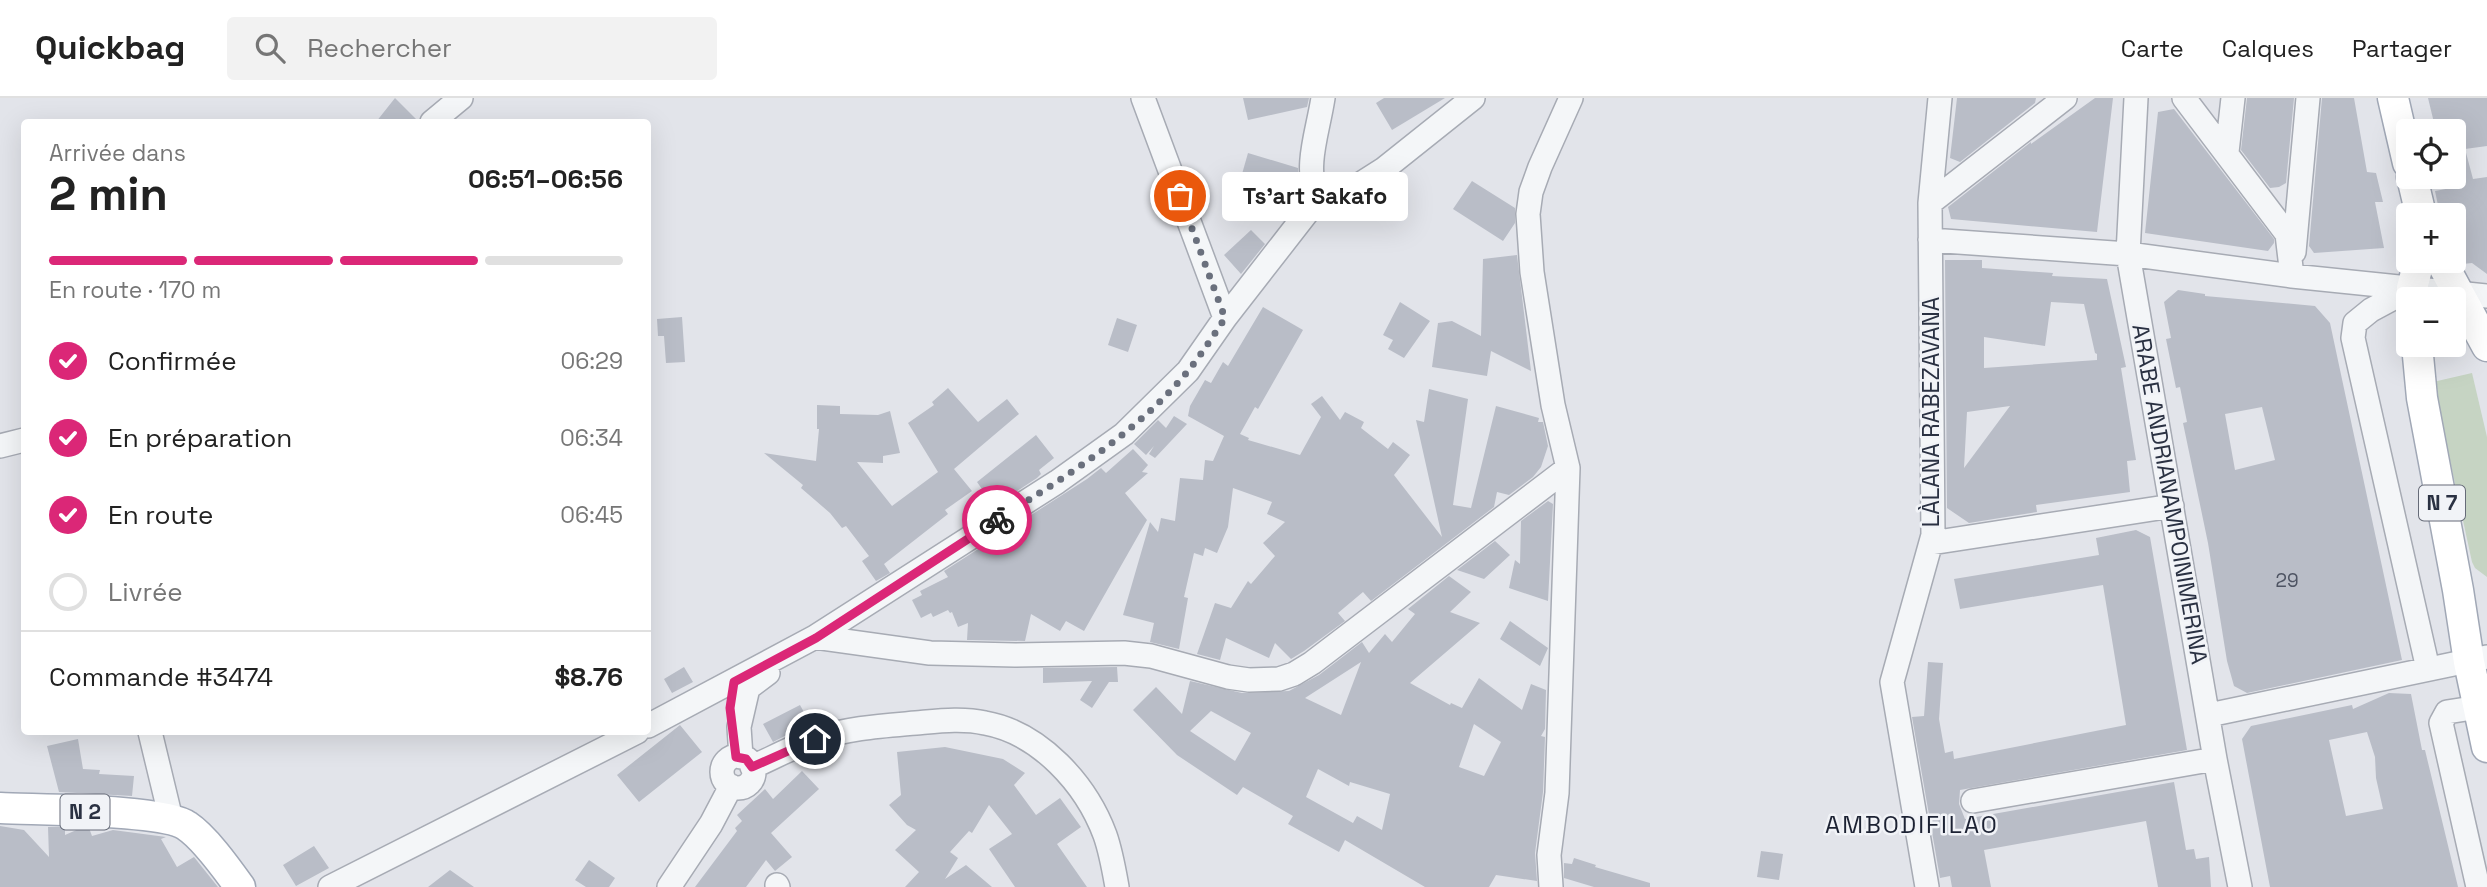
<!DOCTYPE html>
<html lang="fr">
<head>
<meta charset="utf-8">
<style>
	:root { --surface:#fff; --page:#f2f2f2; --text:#222; --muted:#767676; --line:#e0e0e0; --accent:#db2777 }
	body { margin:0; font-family:"Space Grotesk",sans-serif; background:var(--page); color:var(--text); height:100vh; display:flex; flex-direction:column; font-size:26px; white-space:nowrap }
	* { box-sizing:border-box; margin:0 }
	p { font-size:23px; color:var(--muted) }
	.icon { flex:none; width:38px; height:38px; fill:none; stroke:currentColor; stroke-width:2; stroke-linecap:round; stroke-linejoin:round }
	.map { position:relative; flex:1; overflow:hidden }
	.details { position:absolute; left:21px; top:21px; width:630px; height:616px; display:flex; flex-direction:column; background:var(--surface); border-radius:7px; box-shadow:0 7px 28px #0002 }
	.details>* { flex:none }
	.fabs { position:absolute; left:2396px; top:21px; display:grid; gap:14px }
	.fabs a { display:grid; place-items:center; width:70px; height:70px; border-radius:7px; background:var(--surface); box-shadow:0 7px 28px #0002; font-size:35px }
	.pin { position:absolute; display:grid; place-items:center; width:60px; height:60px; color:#fff; margin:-30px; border:4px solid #fff; border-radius:50%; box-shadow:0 2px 7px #0007 }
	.courier { position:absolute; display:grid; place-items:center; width:70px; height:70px; margin:-35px; border:5px solid #db2777; border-radius:50%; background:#fff; color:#222; box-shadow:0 2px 9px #0007 }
	.bubble { position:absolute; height:49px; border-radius:7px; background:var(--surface); box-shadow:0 7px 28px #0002; font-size:23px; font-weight:800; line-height:49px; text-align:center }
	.overview em { font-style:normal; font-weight:800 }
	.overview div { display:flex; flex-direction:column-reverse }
	.overview { display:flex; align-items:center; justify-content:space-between; height:119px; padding:0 28px }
	h1 { font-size:46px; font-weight:800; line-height:52px }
	.bar { display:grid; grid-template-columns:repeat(4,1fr); gap:10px 7px; align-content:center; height:84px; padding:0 28px }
	.bar i { height:9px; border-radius:5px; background:var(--line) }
	.bar .on { background:var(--accent) }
	.bar p { grid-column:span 4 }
	.line { display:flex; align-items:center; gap:18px; padding:0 28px; border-top:2px solid var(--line) }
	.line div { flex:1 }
	ol { padding:0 28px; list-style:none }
	li { display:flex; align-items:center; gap:21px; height:77px }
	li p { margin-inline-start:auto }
	li .icon { padding:7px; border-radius:50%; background:var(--accent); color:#fff; stroke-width:4 }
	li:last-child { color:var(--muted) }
	li i { width:38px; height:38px; border:4px solid var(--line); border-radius:50% }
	header { display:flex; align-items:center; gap:42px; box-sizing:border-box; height:98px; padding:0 35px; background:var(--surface); border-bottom:2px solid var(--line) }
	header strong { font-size:33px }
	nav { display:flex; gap:38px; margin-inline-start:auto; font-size:24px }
	.search { width:490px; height:63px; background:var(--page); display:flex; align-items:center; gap:18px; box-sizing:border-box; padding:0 24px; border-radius:7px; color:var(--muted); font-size:26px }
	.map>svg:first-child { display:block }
	.green { fill:#c6d4c3 }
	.building { fill:#b9bdc7; fill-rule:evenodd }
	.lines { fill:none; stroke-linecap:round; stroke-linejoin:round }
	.minor-casing { stroke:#a7abb4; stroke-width:26 }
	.major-casing { stroke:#a1a8b6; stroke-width:33 }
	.minor { stroke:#f4f6f8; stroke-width:23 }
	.major { stroke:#fff; stroke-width:30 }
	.done { stroke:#6a707d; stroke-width:7; stroke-dasharray:0 12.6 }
	.route { stroke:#db2777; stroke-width:9 }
	.labels { text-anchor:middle; stroke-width:5; stroke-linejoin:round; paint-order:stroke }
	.number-label { font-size:19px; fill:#4e5463 }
	.shield { fill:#f1f3f7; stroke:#666b78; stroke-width:2 }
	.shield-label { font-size:21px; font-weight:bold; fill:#2a3142 }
	.street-label { font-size:23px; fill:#2a3142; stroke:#f1f3f7 }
	.neighbourhood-label { font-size:24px; letter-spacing:2px; fill:#1c2233; stroke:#f1f3f7 }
</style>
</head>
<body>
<header>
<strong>Quickbag</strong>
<div class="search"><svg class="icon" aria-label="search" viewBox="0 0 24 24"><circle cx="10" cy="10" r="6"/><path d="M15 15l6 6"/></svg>Rechercher</div>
<nav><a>Carte</a><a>Calques</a><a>Partager</a></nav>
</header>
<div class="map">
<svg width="2487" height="789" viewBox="0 0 2487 789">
	<rect width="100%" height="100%" fill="#e2e4ea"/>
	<!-- green -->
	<path class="green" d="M2472,275L2487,339V479L2475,470L2472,464L2433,284Z"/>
	<!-- building -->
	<path class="building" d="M395,0L418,23V24H376Z
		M1243,0H1309L1307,9L1248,22Z
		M1384,0H1445L1392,32L1376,5Z
		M1957,0H2036L2035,5L1960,64L1950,60Z
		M2095,0H2113L2097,134L1951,121L1948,109L2031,44V46Z
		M2247,0H2294L2286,85L2279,89L2270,90L2241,52Z
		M2322,0H2354L2367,74L2376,75L2383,104H2375L2384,150L2314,155L2309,148Z
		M2428,0H2487V48L2465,51L2473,81L2487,79V176L2472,165L2463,166L2454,151V117H2440L2435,93L2451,90L2448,79H2454V33H2436Z
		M2174,11L2274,141V145L2268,153L2145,135L2158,14Z
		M1248,55L1298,70V83L1287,117L1283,123L1270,119L1278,94L1240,83Z
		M1472,83L1515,110V125L1503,143L1453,111Z
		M1251,132L1265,146L1241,176L1224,157Z
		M1517,157L1531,273L1491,253L1487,278L1432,269L1438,225L1452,223L1481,238L1483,161Z
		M1945,162H1982V170L2053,175L2052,178L2107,181L2126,269L2121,270L2136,362L2127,363L2130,394L2036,407L2037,414L1969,425L1947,410ZM2051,204L2084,206L2095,255L2097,256V262L1984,270V239L2045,248ZM2010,308L1964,370L1967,314Z
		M2178,192L2205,196V198L2315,208L2330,225L2402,562L2247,595L2234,588L2227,563L2208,445L2183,325L2187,324L2180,289L2176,290L2166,241L2171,240L2164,204ZM2262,309L2275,362L2235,372L2225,316Z
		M1400,204L1430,223L1404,260L1388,251L1393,242L1383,237Z
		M1263,209L1303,232L1258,311L1255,309L1240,336L1249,340L1248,342L1300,357L1321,319L1311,306L1322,298L1340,322L1345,314L1364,324L1361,330L1388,351L1393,344L1410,357L1394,377L1442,439L1416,322L1424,324L1429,291L1468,301L1453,407L1471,410L1496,308L1539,320L1538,324H1543L1548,348L1541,369L1533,379L1509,397L1497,394L1494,409L1371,503L1363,494L1338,515L1345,523L1304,553L1291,561L1275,545L1269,560L1226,540L1220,562L1197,556L1215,505L1231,510L1248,483L1251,486L1275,458L1263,445L1285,424L1267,416L1272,404L1233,390L1228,429L1217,455L1205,450L1203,458L1194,455L1184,499L1188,500L1179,551L1150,544L1154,525L1123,517L1150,424L1158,434L1161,420L1175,423L1180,380L1203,382L1205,362L1213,363L1224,338L1188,318L1190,308L1205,282L1211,285L1223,264L1228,268Z
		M682,219L685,264L666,265L664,238H658L657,221Z
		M1117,220L1137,227L1128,254L1108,247Z
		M948,290L978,324L1007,301L1019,316L954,371L972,393L945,412L948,416L884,466L890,475L876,483L862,463L869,458L846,428L842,430L830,415L801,390L803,387L764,355L816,363L819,331H817V307L840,308V316L878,317L890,313L900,355L883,358V365L857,364L892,408L938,374L908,325L934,307L932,304Z
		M1174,318L1187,326L1155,360L1149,356L1154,348L1146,357L1134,346L1158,322L1166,330Z
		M1036,337L1054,360L1039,372L1041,376L1037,380L994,408L977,384Z
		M1133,351L1148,367L1142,374L1148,375L1125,395L1147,422L1084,533L1066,523L1060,533L1031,516L1025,543L967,542L968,525L958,529L952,514L950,515L948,512L933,519L931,515L921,520L912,502L922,497L920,493L948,479L944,473L1087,381L1101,370L1106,375Z
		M1548,403L1553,406L1548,503L1509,490L1515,462L1520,466L1521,423Z
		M2136,432L2150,439L2187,652L1960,692L1959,706L1965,721L2174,684L2186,752L2194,751L2196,761L2209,759L2211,789H2158L2146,723L1984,752L1991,789H1952L1950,778L1940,780L1912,619L1924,618L1928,564L1943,565L1939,621L1945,655L1953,653L1954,661L2126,627L2103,487L1960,511L1954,481L2099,457L2096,440Z
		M1495,443L1510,457L1484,481L1457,472Z
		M1449,478L1471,494L1450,514L1480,525L1410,585L1450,607L1451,605L1462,610L1479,580L1522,612L1531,586L1546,592L1545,631L1541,638L1545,639L1543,694L1535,755L1537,783L1496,777L1489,789H1425L1345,742L1339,754L1288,726L1293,718L1243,689L1237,697L1177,657L1133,612L1156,589L1182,616L1190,583L1242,595L1289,593L1319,577L1362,544L1369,555L1385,536L1392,544L1415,516L1408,511ZM1361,564L1341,617L1305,600ZM1211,613L1251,635L1235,663L1190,633ZM1474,626L1501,644L1484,678L1459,669ZM1318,671L1349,688L1350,684L1390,696L1382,732L1357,718L1353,725L1306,699Z
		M1510,523L1548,550L1540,568L1500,541Z
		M684,569L693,584L672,595L664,581Z
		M1117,569L1118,584H1109L1092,610L1080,602L1092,583L1043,585V570Z
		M2389,595L2411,596L2422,652H2425L2458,789H2270L2242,641L2251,628L2352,607L2353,611ZM2367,634L2375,659L2376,680L2383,711L2346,718L2329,642Z
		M800,607L810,625L773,644L763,626Z
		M680,627L702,654L639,704L617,677Z
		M78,641L83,671L100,672L99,676L134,678L132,698L59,694L47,648Z
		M945,649L1003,661L1025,675L1014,687L1036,717L1060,700L1081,729L1057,746L1087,789H1015L989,751L1012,736L989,707L972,735L969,733L950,754L958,760L945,781L966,767L992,789H905L919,774L895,752L916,732L907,727L889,707L901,697L897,654Z
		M802,673L819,691L771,735L792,759L775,773L766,762L746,789H695L737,733L735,730L742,723L737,717L765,691L773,701Z
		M0,728L24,732L49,759L48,729H65V737L81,730H89L92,738L113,732L166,739L161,741L177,769L194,759L218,789H0Z
		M314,748L329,770L296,788L283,767Z
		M1761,753L1783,756L1779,782L1757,779Z
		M1574,760L1596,767L1595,769L1650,785V789H1594L1564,780V765L1572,766Z
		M589,762L615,780L609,789H586L575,782Z
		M450,772L474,789H428Z"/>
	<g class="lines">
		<defs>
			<path id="minor" d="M1143,0L1225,220
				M2136,0L2128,156L2215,661L2240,789
				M2184,0L2287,136L2292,178
				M432,24L461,0
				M2227,54L2233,0
				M1316,103C1305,64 1317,38 1323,0
				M1930,105L2065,0
				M1930,142L2128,156L2292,178L2487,198
				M2294,154L2308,0
				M2412,190L2371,212L2355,225L2353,240L2428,571
				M0,348L24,342
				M1931,445L2172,408
				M815,539L930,555L1015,557L1124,555L1151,558L1228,579L1249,582L1279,581L1294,576L1312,565L1568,370
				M2209,617L2487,559
				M648,628L815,539L1057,384L1124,336L1188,273L1225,220L1316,103L1362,85L1384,71L1473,0
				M150,634L171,721
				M722 674a16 16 0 1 1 32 0a16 16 0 1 1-32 0Z
				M741,659L739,629L748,590L768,575
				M752,669C773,660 794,648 816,641C848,630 882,628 916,625C939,623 962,620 985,625C1040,635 1086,686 1105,737C1111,754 1114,772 1117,789
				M1973,703L2215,661
				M777,787L778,789
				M330,789L637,634
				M669,789L711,726L731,688
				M1551,789L1549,757L1557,695L1568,370L1553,307L1532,174L1528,116L1531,94L1540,69L1571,0
				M1927,789L1892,584L1933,437L1930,105L1940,0
				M2478,789L2441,625L2447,614L2479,609"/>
			<path id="major" d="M2393,0L2408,65
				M2412,79L2421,117
				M2441,163L2487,248
				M2412,201V190L2419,163
				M2417,247L2422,300L2458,492L2469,564L2487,649
				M0,710C35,712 164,711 187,728C205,740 227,771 240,789"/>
		</defs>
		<!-- minor casing -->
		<use href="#minor" class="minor-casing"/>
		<!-- major casing -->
		<use href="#major" class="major-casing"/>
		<!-- minor -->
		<use href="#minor" class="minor"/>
		<!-- major -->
		<use href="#major" class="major"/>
	</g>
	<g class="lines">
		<!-- done -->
		<path class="done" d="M997,422C1065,379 1136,336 1188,273C1201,257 1213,238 1225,220L1180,98"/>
		<!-- route -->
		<path class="route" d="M815,641L752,669L746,661L736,659L730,610L734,584L816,540L997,422"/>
	</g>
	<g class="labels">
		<!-- number labels -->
		<g class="number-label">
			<text x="2287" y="489">29</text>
		</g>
		<!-- shield labels -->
		<g class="shield">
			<rect x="2419" y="387.5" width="46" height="35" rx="5"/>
			<rect x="60.5" y="696.5" width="49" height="35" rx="5"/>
		</g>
		<g class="shield-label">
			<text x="2442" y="412">N 7</text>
			<text x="85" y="721">N 2</text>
		</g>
		<!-- street labels -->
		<g class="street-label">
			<text transform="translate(1931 314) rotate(-90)" y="8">LÀLANA RABEZAVANA</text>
			<text transform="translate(2170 396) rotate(80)" y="8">ARABE ANDRIANAMPOINIMERINA</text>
		</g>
		<!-- neighbourhood labels -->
		<g class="neighbourhood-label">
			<text x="1912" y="735">AMBODIFILAO</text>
		</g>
	</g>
</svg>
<div class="fabs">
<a><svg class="icon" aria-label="locate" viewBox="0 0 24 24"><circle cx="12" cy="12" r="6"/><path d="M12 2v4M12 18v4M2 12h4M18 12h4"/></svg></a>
<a>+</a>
<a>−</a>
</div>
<div class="pin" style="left:1180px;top:98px;background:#ea580c"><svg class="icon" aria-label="bag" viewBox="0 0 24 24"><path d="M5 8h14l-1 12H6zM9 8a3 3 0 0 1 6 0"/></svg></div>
<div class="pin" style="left:815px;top:641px;background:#1f2937"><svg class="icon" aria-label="home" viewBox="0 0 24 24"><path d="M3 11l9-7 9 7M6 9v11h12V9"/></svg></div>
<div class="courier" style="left:997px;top:422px"><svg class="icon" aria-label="bike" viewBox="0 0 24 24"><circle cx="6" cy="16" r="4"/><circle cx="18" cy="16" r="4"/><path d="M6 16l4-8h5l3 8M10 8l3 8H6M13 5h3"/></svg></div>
<div class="bubble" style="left:1222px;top:74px;width:186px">Ts'art Sakafo</div>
<section class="details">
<div class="overview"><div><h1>2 min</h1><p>Arrivée dans</p></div><em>06:51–06:56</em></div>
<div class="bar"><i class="on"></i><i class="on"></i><i class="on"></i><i></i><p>En route · 170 m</p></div>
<ol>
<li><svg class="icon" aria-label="check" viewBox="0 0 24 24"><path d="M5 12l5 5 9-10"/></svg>Confirmée<p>06:29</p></li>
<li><svg class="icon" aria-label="check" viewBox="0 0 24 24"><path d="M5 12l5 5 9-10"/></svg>En préparation<p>06:34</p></li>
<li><svg class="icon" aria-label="check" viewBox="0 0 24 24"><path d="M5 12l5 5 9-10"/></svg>En route<p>06:45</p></li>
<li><i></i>Livrée</li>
</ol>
<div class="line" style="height:91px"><div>Commande #3474</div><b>$8.76</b></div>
</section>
</div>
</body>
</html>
